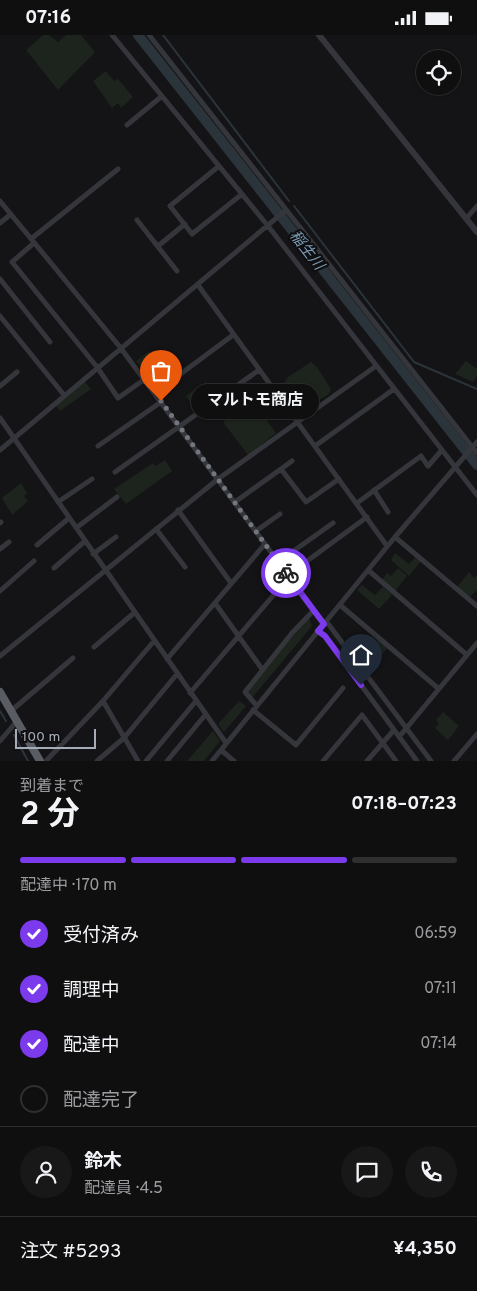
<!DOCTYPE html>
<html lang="ja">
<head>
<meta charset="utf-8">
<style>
	:root { --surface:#0f0f10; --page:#181819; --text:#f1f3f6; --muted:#9b9c9f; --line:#2f2f30; --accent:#7c3aed }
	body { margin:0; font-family:Overpass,"Noto Sans JP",sans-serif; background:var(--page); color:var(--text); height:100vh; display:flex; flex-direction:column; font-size:19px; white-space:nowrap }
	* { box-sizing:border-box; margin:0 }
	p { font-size:16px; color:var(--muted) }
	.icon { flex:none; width:28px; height:28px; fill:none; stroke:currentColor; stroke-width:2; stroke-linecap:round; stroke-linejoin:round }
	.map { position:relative; height:726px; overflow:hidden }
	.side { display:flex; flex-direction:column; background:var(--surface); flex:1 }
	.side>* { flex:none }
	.tools { position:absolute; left:416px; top:15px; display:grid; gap:10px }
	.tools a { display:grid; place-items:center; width:45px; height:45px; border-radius:50%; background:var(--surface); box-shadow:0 1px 4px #0004,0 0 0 1px var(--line); font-size:25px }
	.scale { position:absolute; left:15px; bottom:12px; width:81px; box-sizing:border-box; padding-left:5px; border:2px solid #a5abb7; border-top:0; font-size:14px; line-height:18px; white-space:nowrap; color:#a5abb7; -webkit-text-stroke:4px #0f0f11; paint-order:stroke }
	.pin { position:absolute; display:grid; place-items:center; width:42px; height:42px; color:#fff; margin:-51px -21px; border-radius:50% 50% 50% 0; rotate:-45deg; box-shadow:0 0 5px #0007 }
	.pin .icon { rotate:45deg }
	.courier { position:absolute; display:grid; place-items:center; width:50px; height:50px; margin:-25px; border:4px solid #7c3aed; border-radius:50%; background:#fff; color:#222; box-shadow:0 1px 6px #0007 }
	.bubble { position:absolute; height:35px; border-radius:18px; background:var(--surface); box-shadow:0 1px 4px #0004,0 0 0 1px var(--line); font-size:16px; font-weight:700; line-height:35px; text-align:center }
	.headline em { font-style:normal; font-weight:700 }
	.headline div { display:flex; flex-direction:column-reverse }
	.headline { display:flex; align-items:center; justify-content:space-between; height:85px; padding:0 20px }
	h1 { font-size:32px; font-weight:700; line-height:38px }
	.bar { display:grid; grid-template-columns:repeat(4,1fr); gap:8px 5px; align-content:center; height:60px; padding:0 20px }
	.bar i { height:6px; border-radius:4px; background:var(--line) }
	.bar .active { background:var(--accent) }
	.bar p { grid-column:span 4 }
	.line { display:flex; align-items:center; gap:12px; padding:0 20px; border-top:1px solid var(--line) }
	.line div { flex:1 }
	.round { display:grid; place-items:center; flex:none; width:52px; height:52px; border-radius:26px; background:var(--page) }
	ol { padding:0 20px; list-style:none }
	li { display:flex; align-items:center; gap:15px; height:55px }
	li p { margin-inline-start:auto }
	li .icon { padding:5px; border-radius:50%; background:var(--accent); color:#fff; stroke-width:4 }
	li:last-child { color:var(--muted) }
	li i { width:28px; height:28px; border:2px solid var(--line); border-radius:50% }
	.status { display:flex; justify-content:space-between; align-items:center; height:35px; padding:0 25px; background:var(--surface); direction:ltr }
	.status svg { height:14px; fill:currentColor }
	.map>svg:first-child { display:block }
	.green { fill:#1c241d }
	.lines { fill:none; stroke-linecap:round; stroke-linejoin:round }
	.stream { stroke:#2a343a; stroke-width:2 }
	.river { stroke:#2a343a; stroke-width:10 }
	.minor { stroke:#35363b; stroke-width:5 }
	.tertiary { stroke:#35363b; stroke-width:6 }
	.trunk { stroke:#595c63; stroke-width:8 }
	.done { stroke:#72767f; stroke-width:5; stroke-dasharray:0 9 }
	.route { stroke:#7c3aed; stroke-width:6 }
	.labels { text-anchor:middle; stroke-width:4.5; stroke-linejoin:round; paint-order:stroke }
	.water-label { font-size:15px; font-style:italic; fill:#7b9bb3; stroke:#0f0f11 }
</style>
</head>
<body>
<div class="status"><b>07:16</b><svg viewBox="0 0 49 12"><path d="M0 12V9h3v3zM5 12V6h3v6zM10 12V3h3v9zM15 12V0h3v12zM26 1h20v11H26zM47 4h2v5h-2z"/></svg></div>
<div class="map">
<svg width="477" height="726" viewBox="0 0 477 726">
	<rect width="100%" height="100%" fill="#141416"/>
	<!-- green -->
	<path class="green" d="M43,0H49L58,7L66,0H81L95,17L58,55L26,15Z
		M106,36L114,46L118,44L133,62L121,73L118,68L112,73L93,46Z
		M149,316L159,329L146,340L136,326Z
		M466,326L477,334V341L473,347L455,339Z
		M311,327L317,332L331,354L329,359L304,375L298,373L289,363L284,348L288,342Z
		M85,347L91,354L60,376L56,371Z
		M206,347L216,362L196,376L186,361Z
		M252,365L276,398L248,420L223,387Z
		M165,425L172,436L126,469L114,454L153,428L156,431Z
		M21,448L27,458L24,461L28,466L12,480L2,463Z
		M395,518L409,529L416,522L421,526L409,541L391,525Z
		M398,533L407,541L395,556L382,545L387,538L391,541Z
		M469,537L474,543L477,540V555L470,562L457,552Z
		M362,550L375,560L383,552L392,560L379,574L357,555Z
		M309,583L312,591L252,663L248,656L269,627Z
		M369,605L374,610L378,605L387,613L375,629L365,619L366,617L362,613Z
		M239,666L246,671L224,697L218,689Z
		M443,677L459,691L448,705L435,693L439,689L436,685Z
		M213,696L220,706L204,726H187Z"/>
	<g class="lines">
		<!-- stream -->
		<path class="stream" d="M163,0L289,166
			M294,171L414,327L477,354
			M0,676L6,686
			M14,700L28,726"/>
		<!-- river -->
		<path class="river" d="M138,0L477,430"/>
		<!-- minor -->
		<path class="minor" d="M112,0L268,191L477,460
			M149,0L477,418
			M127,90L162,61
			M219,131L170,171L192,199L242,159
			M0,166L120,312L324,589
			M466,184L477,171
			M137,185L177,236
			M0,188L11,179
			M31,204L118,134
			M34,208L12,227L97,332L118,363L145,344
			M158,211L185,189
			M0,244L50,307
			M198,250L387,511
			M0,281L64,360
			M0,351L17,337
			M155,358L233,300
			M0,383L226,708
			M98,411L161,367
			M315,411L394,354
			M0,415L286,175
			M281,434L292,426
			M115,437L259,335
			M374,455L388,477
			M58,467L92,444
			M235,467L281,434L306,467L339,444
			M357,468L421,421L428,431L442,415
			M178,475L231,548
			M0,488L1,487
			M76,493L117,462
			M156,494L185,532
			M256,496L280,479
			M395,502L477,571
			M37,510L69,483
			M0,514L9,507
			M93,519L116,502
			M278,527L333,488
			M54,533L85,506
			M368,535L467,620
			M288,540L367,482
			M0,556L34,526
			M215,568L262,634
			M340,570L439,654
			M326,586L431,726
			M318,596L325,601L417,726
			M94,612L134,578
			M0,621L218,444L376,331
			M167,624L265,509
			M190,658L289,542
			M103,666L138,726
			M257,671L245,657L292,598L314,575
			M253,675L296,710L343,653
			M11,676L73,623
			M399,702L477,608
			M0,706L17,686
			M221,715L234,726
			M46,726L103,666L154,606
			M97,726L124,703L177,639
			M146,726L196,666
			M167,726L206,679
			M212,726L395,502L477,407
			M323,726L362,680L396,726
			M367,726L394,695
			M454,726L477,699"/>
		<!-- tertiary -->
		<path class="tertiary" d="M319,0L477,197"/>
		<!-- trunk -->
		<path class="trunk" d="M0,657L40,726"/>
	</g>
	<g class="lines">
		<!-- done -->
		<path class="done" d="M161,366L286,538"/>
		<!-- route -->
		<path class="route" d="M286,538L324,589L318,596L325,601L361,650"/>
	</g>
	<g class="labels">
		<!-- water labels -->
		<g class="water-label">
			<text transform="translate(307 215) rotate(52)" y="5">稲生川</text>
		</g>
	</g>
</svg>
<div class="tools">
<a><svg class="icon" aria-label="locate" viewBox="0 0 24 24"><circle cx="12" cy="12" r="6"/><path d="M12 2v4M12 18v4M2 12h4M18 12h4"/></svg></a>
</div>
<div class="scale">100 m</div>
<div class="pin" style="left:161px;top:366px;background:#ea580c"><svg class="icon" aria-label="bag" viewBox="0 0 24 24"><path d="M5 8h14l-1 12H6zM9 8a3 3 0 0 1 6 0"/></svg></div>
<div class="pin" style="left:361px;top:650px;background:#1f2937"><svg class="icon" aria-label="home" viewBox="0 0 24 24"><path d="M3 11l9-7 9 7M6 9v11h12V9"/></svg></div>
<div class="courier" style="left:286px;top:538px"><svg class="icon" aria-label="bike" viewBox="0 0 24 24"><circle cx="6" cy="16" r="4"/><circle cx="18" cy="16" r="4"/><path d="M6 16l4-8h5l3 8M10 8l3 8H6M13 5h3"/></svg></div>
<div class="bubble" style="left:191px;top:349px;width:128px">マルトモ商店</div>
</div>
<section class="side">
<div class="headline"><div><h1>2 分</h1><p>到着まで</p></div><em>07:18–07:23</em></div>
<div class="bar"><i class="active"></i><i class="active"></i><i class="active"></i><i></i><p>配達中 · 170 m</p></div>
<ol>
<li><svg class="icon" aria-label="check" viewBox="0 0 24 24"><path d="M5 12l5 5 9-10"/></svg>受付済み<p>06:59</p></li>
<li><svg class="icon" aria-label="check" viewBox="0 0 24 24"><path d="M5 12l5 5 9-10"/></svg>調理中<p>07:11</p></li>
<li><svg class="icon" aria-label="check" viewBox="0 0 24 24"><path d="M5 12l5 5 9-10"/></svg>配達中<p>07:14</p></li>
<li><i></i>配達完了</li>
</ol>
<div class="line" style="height:90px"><a class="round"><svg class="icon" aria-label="person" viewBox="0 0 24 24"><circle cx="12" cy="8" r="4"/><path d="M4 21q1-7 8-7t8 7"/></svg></a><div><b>鈴木</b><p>配達員 · 4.5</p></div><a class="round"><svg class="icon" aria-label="chat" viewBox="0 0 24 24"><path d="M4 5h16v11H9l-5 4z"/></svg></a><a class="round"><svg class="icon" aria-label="phone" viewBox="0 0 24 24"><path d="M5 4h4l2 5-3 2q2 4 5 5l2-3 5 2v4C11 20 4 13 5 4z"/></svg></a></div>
<div class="line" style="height:65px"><div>注文 #5293</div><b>¥4,350</b></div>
</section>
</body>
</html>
